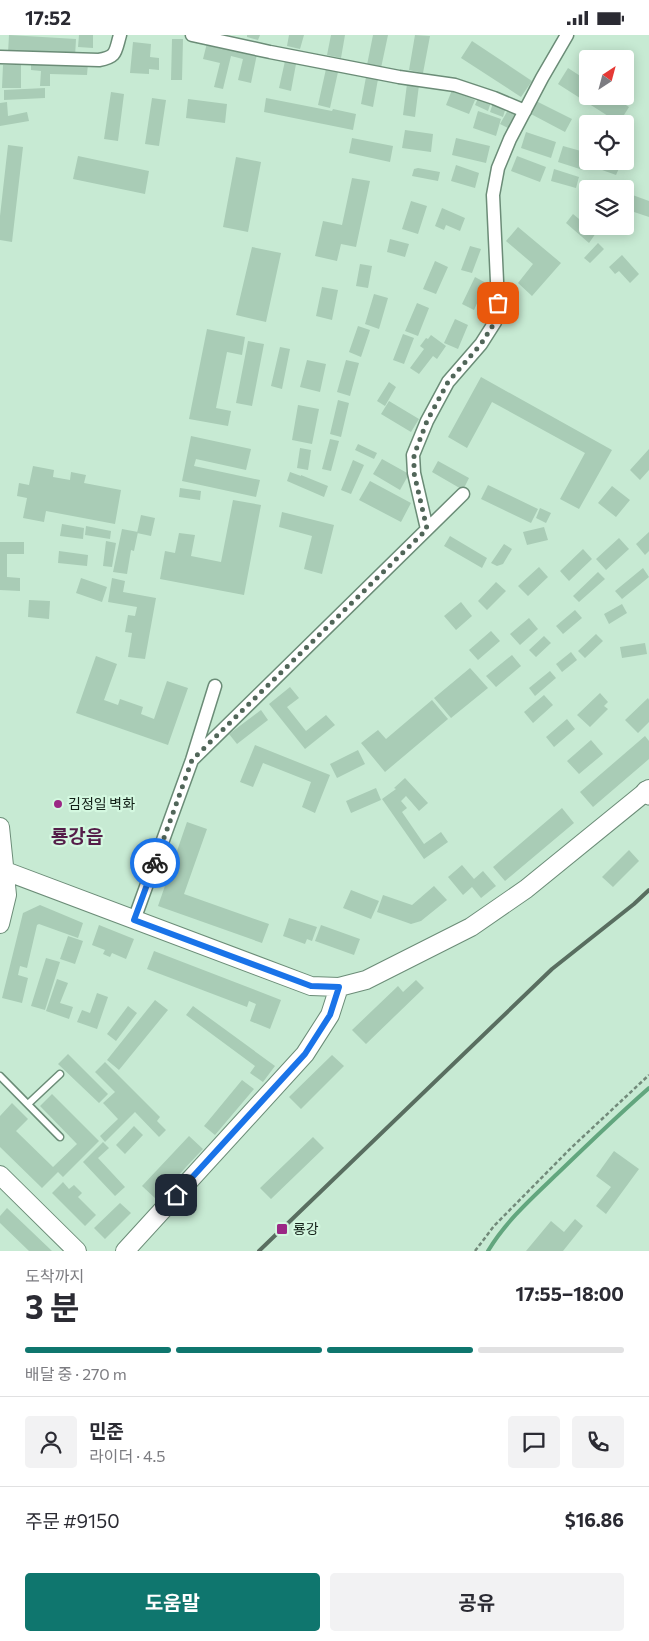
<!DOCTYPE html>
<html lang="ko">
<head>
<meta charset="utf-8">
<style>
	:root { --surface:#fff; --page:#f2f2f3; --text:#2b2b33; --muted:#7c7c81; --line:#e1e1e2; --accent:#0f766e }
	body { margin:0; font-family:Commissioner,"Noto Sans KR",sans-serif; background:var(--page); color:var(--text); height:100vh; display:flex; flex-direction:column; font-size:19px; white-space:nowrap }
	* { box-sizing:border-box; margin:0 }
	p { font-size:16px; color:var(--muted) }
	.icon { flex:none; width:28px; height:28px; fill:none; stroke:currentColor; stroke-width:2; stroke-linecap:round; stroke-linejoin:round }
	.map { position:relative; height:1216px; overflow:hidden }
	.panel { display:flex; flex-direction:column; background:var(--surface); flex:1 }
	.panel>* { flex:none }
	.needle { width:32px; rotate:36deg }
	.buttons { position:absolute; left:579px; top:15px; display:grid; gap:10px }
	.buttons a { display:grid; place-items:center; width:55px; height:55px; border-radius:5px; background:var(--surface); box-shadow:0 2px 12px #0003; font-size:25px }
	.pin { position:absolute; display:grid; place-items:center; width:42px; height:42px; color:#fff; margin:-21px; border-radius:10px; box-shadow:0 2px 8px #0006 }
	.courier { position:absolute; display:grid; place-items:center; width:50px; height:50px; margin:-25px; border:4px solid #1a73e8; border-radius:50%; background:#fff; color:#222; box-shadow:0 1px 6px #0007 }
	.overview em { font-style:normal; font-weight:700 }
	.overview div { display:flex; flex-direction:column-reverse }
	.overview { display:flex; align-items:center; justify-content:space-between; height:85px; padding:0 25px }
	h1 { font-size:32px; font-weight:700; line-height:38px }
	.bar { display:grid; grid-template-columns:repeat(4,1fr); gap:8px 5px; align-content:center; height:60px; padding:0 25px }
	.bar i { height:6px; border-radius:4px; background:var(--line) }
	.bar .active { background:var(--accent) }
	.bar p { grid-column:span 4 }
	.line { display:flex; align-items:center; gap:12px; padding:0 25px; border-top:1px solid var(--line) }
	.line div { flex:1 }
	.round { display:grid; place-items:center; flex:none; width:52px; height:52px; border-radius:5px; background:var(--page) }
	.action { display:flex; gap:10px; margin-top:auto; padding:10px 25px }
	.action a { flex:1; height:58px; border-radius:5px; background:var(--accent); color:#fff; font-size:20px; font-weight:700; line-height:58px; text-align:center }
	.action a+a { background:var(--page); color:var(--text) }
	.status { display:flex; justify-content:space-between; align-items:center; height:35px; padding:0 25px; background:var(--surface); direction:ltr }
	.status svg { height:14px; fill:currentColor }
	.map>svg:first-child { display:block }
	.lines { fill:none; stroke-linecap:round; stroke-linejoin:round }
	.stream { stroke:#62a67e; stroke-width:4 }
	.building { fill:#a9ccb6 }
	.lane-casing { stroke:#6b8c77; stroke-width:9 }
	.street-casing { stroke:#6b8c77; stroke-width:15 }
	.secondary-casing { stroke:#6b8c77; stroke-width:20 }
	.primary-casing { stroke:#6b8c77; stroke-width:21 }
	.path { stroke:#728a7a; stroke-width:2.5; stroke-dasharray:4 2.5; stroke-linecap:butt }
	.lane { stroke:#fff; stroke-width:6 }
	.street { stroke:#fff; stroke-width:12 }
	.secondary { stroke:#fff; stroke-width:18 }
	.primary { stroke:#fff; stroke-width:19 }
	.rail { stroke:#596e60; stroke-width:4 }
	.done { stroke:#516659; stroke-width:5; stroke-dasharray:0 9 }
	.route { stroke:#1a73e8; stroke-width:6 }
	.poi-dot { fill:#9b2885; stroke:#d4f8e0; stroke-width:2 }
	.labels { text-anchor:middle; stroke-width:4.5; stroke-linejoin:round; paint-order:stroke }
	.poi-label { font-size:14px; fill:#121f17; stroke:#d4f8e0; text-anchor:start }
	.district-label { font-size:19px; font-weight:bold; fill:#541d48; stroke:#d4f8e0 }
</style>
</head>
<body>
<div class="status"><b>17:52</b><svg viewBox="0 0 49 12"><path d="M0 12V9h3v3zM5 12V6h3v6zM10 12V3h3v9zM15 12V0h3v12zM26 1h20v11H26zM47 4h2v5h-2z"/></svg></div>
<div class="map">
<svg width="649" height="1216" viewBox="0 0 649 1216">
	<rect width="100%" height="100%" fill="#c7ead3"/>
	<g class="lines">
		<!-- stream -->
		<path class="stream" d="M488,1216C506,1186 532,1163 557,1139C587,1110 617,1081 649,1053"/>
	</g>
	<!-- building -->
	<path class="building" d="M9,0L76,4L75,22L8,18Z
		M79,0H93V13L78,12Z
		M247,0H260L258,5L247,2Z
		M289,0H304L300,14L287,11Z
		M331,0H345L341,23L327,20Z
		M373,0H388L381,33L367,30Z
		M415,0L430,1L423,38L409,35Z
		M172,4H183L182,45H171Z
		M472,6L532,46L521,62L461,23Z
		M133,7L151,9L150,22L159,23V35L149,34V39L130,38Z
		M207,8L257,19L251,48L238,45L243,24L231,21L223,54L214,52L220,28L203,24Z
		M31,26L88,28L87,40L50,39V51H40L41,36L31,35Z
		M285,26L296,29L291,56L279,53Z
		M3,30H21V53H2Z
		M568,33L588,46V61H612L629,72L619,88L558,49Z
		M326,34L338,37L330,73L318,70Z
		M366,42L378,44L373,72L361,69Z
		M407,49L419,50L415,82L403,80Z
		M45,53V63L4,65V55Z
		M452,55L475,65L469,79L446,70Z
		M111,57L124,59L118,106L104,104Z
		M479,61L491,67L488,76L475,70Z
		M152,63L166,65L159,111L145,109Z
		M266,63L332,76L333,74L356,79L353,95L264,77Z
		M188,64L227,69L225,88L186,83Z
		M536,66L572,84L565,97L529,78Z
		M7,67L8,81L27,77L29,86L0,91V68Z
		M493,68L506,72L503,82L490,77Z
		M508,75L515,78L508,93L500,89Z
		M478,76L501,84L496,101L473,93Z
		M405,95L433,99L431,117L402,113Z
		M526,97L556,107L551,123L521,113Z
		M352,103L393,111L390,127L349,118Z
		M456,103L490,111L486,128L452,120Z
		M8,110L23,112L12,207L0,205V181Z
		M563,111L588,118L583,135L558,127Z
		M78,121L149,136L145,159L73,144Z
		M517,121L546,132L540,147L511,136Z
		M236,122L261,127L248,197L223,192Z
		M593,126H608L620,131L616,140L591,131Z
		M456,130L479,138L475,153L451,146Z
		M418,133L440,137L438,146L412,141L414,134Z
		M554,134L579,142L576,153L551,146Z
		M352,143L370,146L356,212L341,209L337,226L315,221L323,186L342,190Z
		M591,147L614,153V154H590Z
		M627,158L649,166V182L625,174V164Z
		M411,166L427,171L418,199L402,194Z
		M442,173L465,183L460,196L446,190L444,195L435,191Z
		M573,179L596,198L589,208L566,188Z
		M518,192L561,228L532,261L518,248L533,229L506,206Z
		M390,204L409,209L405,222L387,217Z
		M598,208L604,214L590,228L584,223Z
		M470,211L481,214L472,238L461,235Z
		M252,212L281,218L266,287L236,280Z
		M622,220L639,239L630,248L619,236L615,239L609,232Z
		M435,226L448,232L436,259L423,254Z
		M360,229L372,231L368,253L356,251Z
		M475,242L486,248L474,275L462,269Z
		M322,252L338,255L332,285L316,281Z
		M374,259L388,263L379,294L365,289Z
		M417,268L429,273L418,301L405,296Z
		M455,284L468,290L458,314L444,308Z
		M358,291L370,295L361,322L349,317Z
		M207,294L245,302L242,320L227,317L216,373L231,376L228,391L189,384Z
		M403,299L414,303L404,329L393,325Z
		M431,300L446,311L437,324L433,321L419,339L410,333L424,314L420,311L426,303L428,304Z
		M248,306L264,309L252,371L236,368Z
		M280,312L290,314L282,354L271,351Z
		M307,325L326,329L320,357L300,352Z
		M346,325L359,328L350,361L337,357Z
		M481,342L612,415L579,474L560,464L585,418L492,367L467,413L448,402Z
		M389,347L396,352L385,371L377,366Z
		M338,365L349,368L341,402L330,399Z
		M389,366L419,384L411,397L381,379Z
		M298,370L319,374L312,409L292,405Z
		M191,401L251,414L246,435L196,424L194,431L260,445L256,462L182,446Z
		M330,404L339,406L331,436L322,434Z
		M358,409L377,418L374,424L355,415Z
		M300,413L311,415L308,435L297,433Z
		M649,414V435L640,445L630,435Z
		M382,424L409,439L400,455L373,439Z
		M353,425L364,430L351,459L341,455Z
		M438,426L469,443L463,455L432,437Z
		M33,431L54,435L53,442L70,445L71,437L86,440L84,448L121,455L115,489L46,476L44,487L23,483L27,463L17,461L19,448L29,450Z
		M290,437L301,441V440L328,451L324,462L287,446Z
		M370,446L411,468L401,487L359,465Z
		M488,450L538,474L531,488L481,464Z
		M612,451L630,465L616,482L598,468Z
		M180,453L201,456L200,465L179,462Z
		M233,465L261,470L244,560L160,544L165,516L175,518L179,498L195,500L191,521L221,527Z
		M540,473L551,478L546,488L536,483Z
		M282,477L334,490L322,539L304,534L312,501L279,492Z
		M141,480L155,483L151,501L137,498Z
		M62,489L84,493L83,504L60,501Z
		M86,491L111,496L110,504L85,500Z
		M544,492L548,505L527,510L523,497Z
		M122,494L138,497L134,516L131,515L127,539L113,537Z
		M649,497V516L645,520L636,509Z
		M450,501L487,523L482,533L444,511Z
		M619,503L629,514L606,535L596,524Z
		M106,506L116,508L112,532L103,531Z
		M0,507H24V519H7V542L20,543V556L0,555Z
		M504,509L512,514L503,529L497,531L491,528Z
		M583,514L592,524L569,546L560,536Z
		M59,516L88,520L87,531L58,528Z
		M539,532L548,542L528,561L518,551Z
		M643,533L649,542L622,564L615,556Z
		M598,537L605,544L579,567L573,561Z
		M81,543L107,552L102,567L76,558Z
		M112,543L125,546L123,557L156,563L145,624L128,622L132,598L125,597L128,580L135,581L137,572L108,567Z
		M496,547L506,556L487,575L478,566Z
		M29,565L50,566L49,584L28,582Z
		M461,567L472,581L456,595L444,581Z
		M622,569L627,578L609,589L604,579Z
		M575,575L582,583L563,599L556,591Z
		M529,583L538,594L520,610L510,599Z
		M491,596L500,606L478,625L469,615Z
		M596,599L603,606L585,623L578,616Z
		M544,601L551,608L536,622L529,615Z
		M645,608L647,619L622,623L620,612Z
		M571,617L577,625L562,637L556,629Z
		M512,620L521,631L496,652L486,641Z
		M96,621L117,629L104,665L118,670L120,664L143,672L141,679L154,684L167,646L188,653L168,710L76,678Z
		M470,633L488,653L451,683L434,663Z
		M550,636L556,643L535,661L529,653Z
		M290,652L299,663L287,672L306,696L326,680L335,690L305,714L269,669Z
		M600,658L608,667L604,671L608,674L590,692L577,680Z
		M544,660L553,670L533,688L524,677Z
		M648,663L649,665V687L638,698L625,685Z
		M432,665L448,684L385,737L361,708L378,695L386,704Z
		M261,675L268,685L237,709L229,699Z
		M567,684L575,694L554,712L546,702Z
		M645,701L649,706V724L593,772L580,757Z
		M591,705L603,719L579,739L567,726Z
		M255,710L330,740L315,778L302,772L311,747L263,728L253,752L240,747Z
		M358,715L365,729L337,743L330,729Z
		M405,743L428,768L419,776L406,761L401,766L407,773L402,777L424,809L441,797L448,807L424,824L382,764L396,754L394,753Z
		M376,753L381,765L351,778L346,766Z
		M562,773L574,788L505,846L493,832Z
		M187,787L207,794L184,859L269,889L262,908L158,871Z
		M629,815L639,826L613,852L602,842Z
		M462,830L474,844L483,836L496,851L481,863L472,852L463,860L448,842Z
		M434,851L447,865L421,886L411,889L377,877L383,860L412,870Z
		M351,855L379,866L371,884L343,873Z
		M40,870L83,888L78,903L39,889L37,890L27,933L20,931L18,940L28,943L22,968L2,963L23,878Z
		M289,883L317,892L312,906L307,904L305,909L283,901Z
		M99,890L134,904L126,924L112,918L110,922L103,919L105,915L92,910Z
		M321,890L360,904L354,920L315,906Z
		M68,901L83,906L75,929L60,924Z
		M154,916L281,965L270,994L250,986L256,969L249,966L247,972L147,934Z
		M46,923L60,927L45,975L31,971Z
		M57,944L68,948L60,968L73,972L69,984L46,976Z
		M416,945L424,953L366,1009L352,995L398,951L403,957Z
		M97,958L108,962L97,994L77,987L82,975L90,978Z
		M155,965L168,975L119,1035L107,1025Z
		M128,971L137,978L116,1006L107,999Z
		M193,971L275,1031L263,1047L250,1038L255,1031L186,980Z
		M68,1019L108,1059L99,1068L58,1029Z
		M332,1020L344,1031L301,1074L289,1062Z
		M105,1027L160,1082L157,1086L166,1095L159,1102L135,1077L105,1107L100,1101L118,1084L103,1068L115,1057L95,1037Z
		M242,1045L254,1054L215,1100L204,1091Z
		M52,1059L99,1106L63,1142L58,1137L42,1153L0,1112V1081L12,1068L28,1084L16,1096L53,1132L77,1109L40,1071Z
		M134,1091L143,1100L125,1119L116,1110Z
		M189,1101L203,1114L156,1164L142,1151Z
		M313,1102L324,1113L271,1164L260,1153Z
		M103,1107L109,1113L98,1123L125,1152L115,1161L83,1127Z
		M614,1116L639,1134L606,1179L596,1171L611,1152L596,1141Z
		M63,1147L69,1154L74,1150L82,1158L78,1162L96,1180L85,1191L52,1158Z
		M120,1168L131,1178L105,1204L94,1193Z
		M7,1173L52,1216H29L0,1188V1181Z
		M575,1184L583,1191L563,1216H526L551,1186L564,1197Z"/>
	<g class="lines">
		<defs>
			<path id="lane" d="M0,1041L60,1102
				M28,1069L60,1039"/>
			<path id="street" d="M192,0L270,17L399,42L455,50L494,63L525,76
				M0,22L99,25C117,22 115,17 120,0
				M427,494L414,438L413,420L427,386L448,347L481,309L495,287L498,268L493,160L498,133L510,104L542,43L567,0
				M192,725L463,459
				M134,885L192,725L215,651"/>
			<path id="secondary" d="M0,792L7,860L0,889
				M0,834L311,951L339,952L366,945L471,892L526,854L649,754
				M0,1140L77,1216
				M125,1216L305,1019L330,980L339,952"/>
			<path id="primary" d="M646,756L649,760"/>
		</defs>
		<!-- lane casing -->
		<use href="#lane" class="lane-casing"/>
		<!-- street casing -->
		<use href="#street" class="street-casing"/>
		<!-- secondary casing -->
		<use href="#secondary" class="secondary-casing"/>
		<!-- primary casing -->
		<use href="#primary" class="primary-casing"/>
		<!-- path -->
		<path class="path" d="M475,1216L494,1191L571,1113L649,1040"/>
		<!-- lane -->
		<use href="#lane" class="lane"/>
		<!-- street -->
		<use href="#street" class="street"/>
		<!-- secondary -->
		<use href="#secondary" class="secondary"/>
		<!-- primary -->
		<use href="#primary" class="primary"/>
		<!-- rail -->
		<path class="rail" d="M259,1216L552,934L634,869L649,855"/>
	</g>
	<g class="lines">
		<!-- done -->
		<path class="done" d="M155,828L192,725L427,494L414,438V420L427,386L448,347L481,309L495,287L498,268"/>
		<!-- route -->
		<path class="route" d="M155,828L134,885L311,951L339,952L330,980L305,1019L176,1160"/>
	</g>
	<!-- markers -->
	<g class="poi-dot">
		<circle cx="58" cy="769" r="5"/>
		<rect x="276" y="1188" width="12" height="12" rx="2.5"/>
	</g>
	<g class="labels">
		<!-- poi labels -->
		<g class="poi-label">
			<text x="68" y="774">김정일 벽화</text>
			<text x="293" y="1199">룡강</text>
		</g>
		<!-- district labels -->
		<g class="district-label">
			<text x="77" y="808">룡강읍</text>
		</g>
	</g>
</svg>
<div class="buttons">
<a><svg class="needle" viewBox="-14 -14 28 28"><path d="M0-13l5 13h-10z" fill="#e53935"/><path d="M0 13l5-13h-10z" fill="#7c7c81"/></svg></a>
<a><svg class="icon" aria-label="locate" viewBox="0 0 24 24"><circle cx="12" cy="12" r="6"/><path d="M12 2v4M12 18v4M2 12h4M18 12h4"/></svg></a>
<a><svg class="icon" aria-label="layers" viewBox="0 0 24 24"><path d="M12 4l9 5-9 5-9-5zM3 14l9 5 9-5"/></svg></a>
</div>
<div class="pin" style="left:498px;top:268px;background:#ea580c"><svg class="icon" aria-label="bag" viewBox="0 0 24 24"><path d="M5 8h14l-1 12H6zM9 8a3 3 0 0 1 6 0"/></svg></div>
<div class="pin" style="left:176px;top:1160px;background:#1f2937"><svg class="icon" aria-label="home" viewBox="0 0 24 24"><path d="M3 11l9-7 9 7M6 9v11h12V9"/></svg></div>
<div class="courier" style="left:155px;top:828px"><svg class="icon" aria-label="bike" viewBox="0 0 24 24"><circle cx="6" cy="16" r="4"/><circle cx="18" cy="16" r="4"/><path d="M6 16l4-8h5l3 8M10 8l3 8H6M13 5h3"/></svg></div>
</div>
<section class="panel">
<div class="overview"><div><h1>3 분</h1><p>도착까지</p></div><em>17:55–18:00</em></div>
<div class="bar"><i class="active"></i><i class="active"></i><i class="active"></i><i></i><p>배달 중 · 270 m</p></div>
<div class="line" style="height:90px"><a class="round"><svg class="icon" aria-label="person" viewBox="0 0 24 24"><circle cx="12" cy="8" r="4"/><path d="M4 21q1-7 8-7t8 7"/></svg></a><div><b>민준</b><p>라이더 · 4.5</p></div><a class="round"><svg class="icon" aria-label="chat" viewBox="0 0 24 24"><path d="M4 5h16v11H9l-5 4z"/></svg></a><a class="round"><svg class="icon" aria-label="phone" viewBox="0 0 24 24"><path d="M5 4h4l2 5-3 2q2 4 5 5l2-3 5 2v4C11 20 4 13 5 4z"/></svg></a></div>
<div class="line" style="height:65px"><div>주문 #9150</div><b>$16.86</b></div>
<div class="action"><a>도움말</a><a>공유</a></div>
</section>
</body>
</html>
